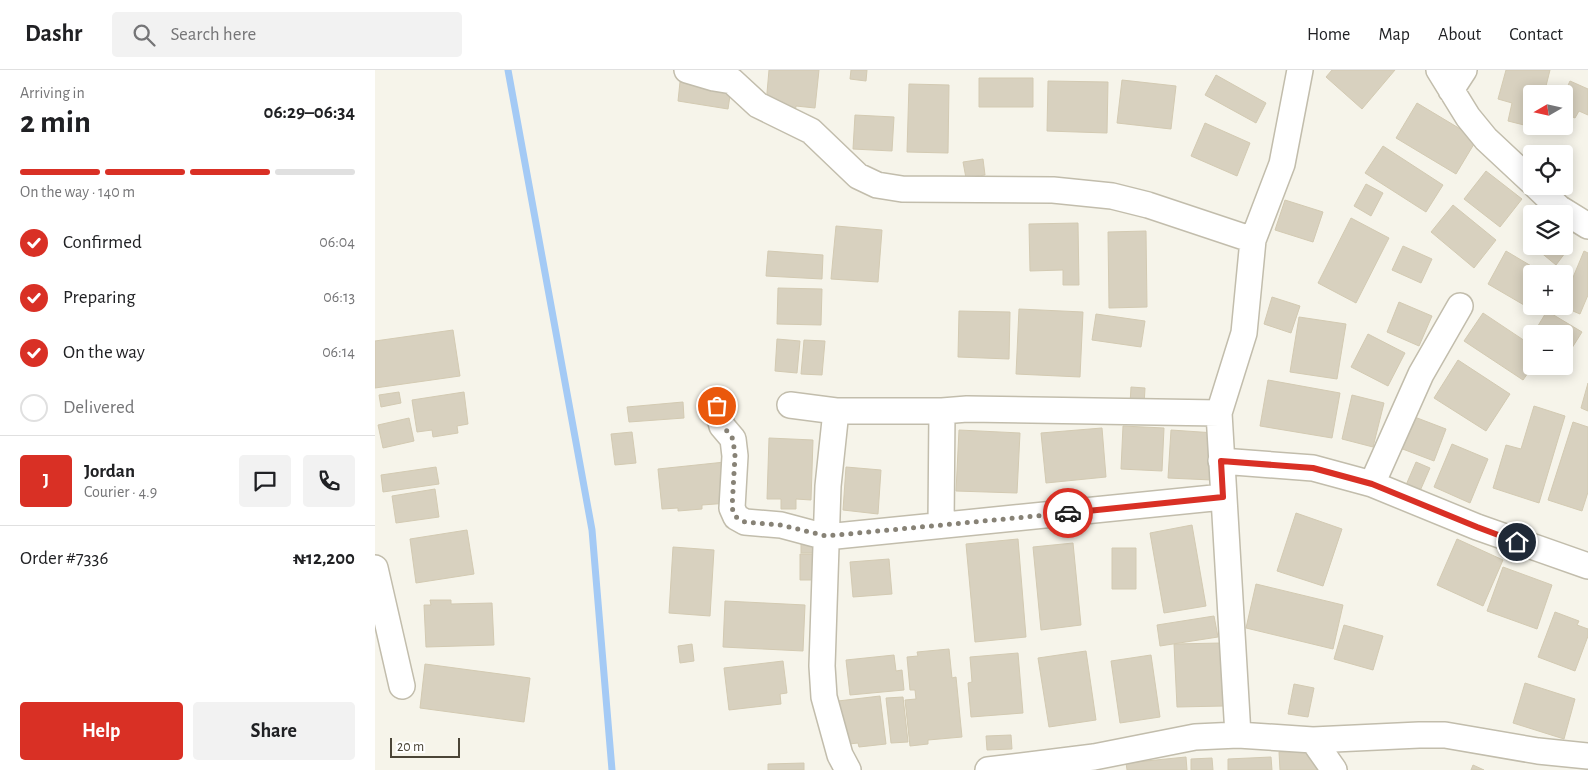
<!DOCTYPE html>
<html lang="en">
<head>
<meta charset="utf-8">
<style>
	:root { --surface:#fff; --page:#f2f2f2; --text:#202124; --muted:#757577; --line:#e0e0e0; --accent:#d93025 }
	body { margin:0; font-family:"Alegreya Sans",sans-serif; background:var(--page); color:var(--text); height:100vh; display:flex; flex-direction:column; font-size:19px; white-space:nowrap }
	* { box-sizing:border-box; margin:0 }
	p { font-size:16px; color:var(--muted) }
	.icon { flex:none; width:28px; height:28px; fill:none; stroke:currentColor; stroke-width:2; stroke-linecap:round; stroke-linejoin:round }
	.map { position:relative; flex:1; overflow:hidden }
	.side { display:flex; flex-direction:column; background:var(--surface); width:375px }
	.side>* { flex:none }
	.needle { width:32px; rotate:261deg }
	.controls { position:absolute; left:1148px; top:15px; display:grid; gap:10px }
	.controls a { display:grid; place-items:center; width:50px; height:50px; border-radius:5px; background:var(--surface); box-shadow:0 2px 12px #0003; font-size:25px }
	.scale { position:absolute; left:15px; bottom:12px; width:70px; box-sizing:border-box; padding-left:5px; border:2px solid #4b4537; border-top:0; font-size:14px; line-height:18px; white-space:nowrap; color:#4b4537; -webkit-text-stroke:4px #fff; paint-order:stroke }
	.pin { position:absolute; display:grid; place-items:center; width:42px; height:42px; color:#fff; margin:-21px; border:2px solid #fff; border-radius:50%; box-shadow:0 1px 5px #0007 }
	.courier { position:absolute; display:grid; place-items:center; width:50px; height:50px; margin:-25px; border:4px solid #d93025; border-radius:50%; background:#fff; color:#222; box-shadow:0 1px 6px #0007 }
	.head em { font-style:normal; font-weight:700 }
	.head div { display:flex; flex-direction:column-reverse }
	.head { display:flex; align-items:center; justify-content:space-between; height:85px; padding:0 20px }
	h1 { font-size:32px; font-weight:700; line-height:38px }
	.bar { display:grid; grid-template-columns:repeat(4,1fr); gap:8px 5px; align-content:center; height:60px; padding:0 20px }
	.bar i { height:6px; border-radius:4px; background:var(--line) }
	.bar .active { background:var(--accent) }
	.bar p { grid-column:span 4 }
	.line { display:flex; align-items:center; gap:12px; padding:0 20px; border-top:1px solid var(--line) }
	.line div { flex:1 }
	.round { display:grid; place-items:center; flex:none; width:52px; height:52px; border-radius:5px; background:var(--page) }
	ol { padding:0 20px; list-style:none }
	li { display:flex; align-items:center; gap:15px; height:55px }
	li p { margin-inline-start:auto }
	li .icon { padding:5px; border-radius:50%; background:var(--accent); color:#fff; stroke-width:4 }
	li:last-child { color:var(--muted) }
	li i { width:28px; height:28px; border:2px solid var(--line); border-radius:50% }
	.action { display:flex; gap:10px; margin-top:auto; padding:10px 20px }
	.action a { flex:1; height:58px; border-radius:5px; background:var(--accent); color:#fff; font-size:20px; font-weight:700; line-height:58px; text-align:center }
	.action a+a { background:var(--page); color:var(--text) }
	header { display:flex; align-items:center; gap:30px; box-sizing:border-box; height:70px; padding:0 25px; background:var(--surface); border-bottom:1px solid var(--line) }
	header strong { font-size:24px }
	nav { display:flex; gap:28px; margin-inline-start:auto; font-size:18px }
	.search { width:350px; height:45px; background:var(--page); display:flex; align-items:center; gap:12px; box-sizing:border-box; padding:0 18px; border-radius:5px; color:var(--muted); font-size:19px }
	main { display:flex; flex:1; min-height:0 }
	.map>svg:first-child { display:block }
	.lines { fill:none; stroke-linecap:round; stroke-linejoin:round }
	.stream { stroke:#a4caf5; stroke-width:7 }
	.building { fill:#d8d1bf; stroke:#d3cab2 }
	.street-casing { stroke:#c2bdac; stroke-width:28 }
	.street { stroke:#fff; stroke-width:25 }
	.done { stroke:#878276; stroke-width:5; stroke-dasharray:0 9 }
	.route { stroke:#d93025; stroke-width:6 }
</style>
</head>
<body>
<header>
<strong>Dashr</strong>
<div class="search"><svg class="icon" aria-label="search" viewBox="0 0 24 24"><circle cx="10" cy="10" r="6"/><path d="M15 15l6 6"/></svg>Search here</div>
<nav><a>Home</a><a>Map</a><a>About</a><a>Contact</a></nav>
</header>
<main>
<section class="side">
<div class="head"><div><h1>2 min</h1><p>Arriving in</p></div><em>06:29–06:34</em></div>
<div class="bar"><i class="active"></i><i class="active"></i><i class="active"></i><i></i><p>On the way · 140 m</p></div>
<ol>
<li><svg class="icon" aria-label="check" viewBox="0 0 24 24"><path d="M5 12l5 5 9-10"/></svg>Confirmed<p>06:04</p></li>
<li><svg class="icon" aria-label="check" viewBox="0 0 24 24"><path d="M5 12l5 5 9-10"/></svg>Preparing<p>06:13</p></li>
<li><svg class="icon" aria-label="check" viewBox="0 0 24 24"><path d="M5 12l5 5 9-10"/></svg>On the way<p>06:14</p></li>
<li><i></i>Delivered</li>
</ol>
<div class="line" style="height:90px"><b class="round" style="background:var(--accent);color:#fff">J</b><div><b>Jordan</b><p>Courier · 4.9</p></div><a class="round"><svg class="icon" aria-label="chat" viewBox="0 0 24 24"><path d="M4 5h16v11H9l-5 4z"/></svg></a><a class="round"><svg class="icon" aria-label="phone" viewBox="0 0 24 24"><path d="M5 4h4l2 5-3 2q2 4 5 5l2-3 5 2v4C11 20 4 13 5 4z"/></svg></a></div>
<div class="line" style="height:65px"><div>Order #7336</div><b>₦12,200</b></div>
<div class="action"><a>Help</a><a>Share</a></div>
</section>
<div class="map">
<svg width="1213" height="700" viewBox="0 0 1213 700">
	<rect width="100%" height="100%" fill="#f6f4ea"/>
	<g class="lines">
		<!-- stream -->
		<path class="stream" d="M133,0L217,460L237,700"/>
	</g>
	<!-- building -->
	<path class="building" d="M394,0H444L440,38L421,36L420,43L391,34Z
		M476,0H492L491,11L475,9Z
		M957,0H1020L987,39L951,7Z
		M1131,0H1175L1169,24H1156V56H1161V58L1133,51L1137,33L1123,29Z
		M841,5L891,33L881,53L830,25Z
		M604,8H658V37H604Z
		M747,10L801,16L796,59L742,53Z
		M673,11L733,12L732,63L672,61Z
		M1195,11L1213,19V45L1204,41L1200,48L1189,43V24Z
		M305,12L356,19L353,39L303,31Z
		M534,14L574,15L573,83L532,82Z
		M1042,33L1102,69L1081,104L1021,68Z
		M480,45L519,47L517,81L478,79Z
		M830,53L875,73L862,106L816,86Z
		M1008,76L1068,115L1051,142L990,103Z
		M608,89L610,105L591,108L588,92Z
		M1111,101L1147,129L1125,157L1089,129Z
		M991,114L1008,123L996,146L979,136Z
		M910,130L948,142L938,172L900,160Z
		M1078,135L1121,170L1099,198L1056,162Z
		M976,148L1014,168L981,233L943,213Z
		M703,153L704,215H688V200L655,201L654,154Z
		M461,156L507,160L503,212L456,209Z
		M771,161L772,237L734,238L733,162Z
		M1156,164V175L1151,170Z
		M1028,176L1057,189L1046,213L1017,200Z
		M1158,176H1182L1190,183L1181,195Z
		M393,181L448,185L447,209L391,206Z
		M1131,181L1168,203L1156,204V223L1149,235L1113,214Z
		M1209,181L1213,183V225L1205,244L1186,236H1189V229Z
		M403,218L447,219L446,255L402,254Z
		M897,227L925,236L916,263L889,254Z
		M1024,232L1057,246L1044,276L1012,262Z
		M644,239L708,242L705,307L641,304Z
		M584,241L635,242L634,289L583,287Z
		M1172,241L1207,262L1190,289L1189,264H1158Z
		M1108,243L1156,275V296H1158L1148,310L1089,271Z
		M721,244L770,251L766,277L717,270Z
		M924,247L971,254L962,309L915,302Z
		M78,260L85,306L0,318V271Z
		M993,264L1030,283L1013,316L976,297Z
		M402,269L425,271L422,303L400,301Z
		M429,270L450,271L447,305L426,304Z
		M1083,290L1135,324L1111,361L1059,328Z
		M893,310L965,323L957,368L885,356Z
		M1213,313V341L1206,338Z
		M756,317L770,318L769,335L755,334Z
		M24,322L26,333L6,337L4,325Z
		M89,322L93,354L82,356L83,363L58,367L57,360L42,362L37,330Z
		M977,325L1009,333L998,377L967,369Z
		M308,332L309,348L254,352L252,337Z
		M1159,336L1190,346L1164,433L1118,418L1131,375L1146,379Z
		M1037,346L1071,359L1059,391L1025,378Z
		M34,348L39,371L8,378L3,355Z
		M1198,352L1213,357V422L1207,441L1173,430Z
		M748,356L789,358L787,401L746,399Z
		M727,358L731,407L671,413L666,363Z
		M584,360L645,363L642,423L581,421Z
		M796,360L840,363L837,410L793,408Z
		M257,362L261,393L240,395L236,364Z
		M394,368L438,370L436,430L421,429V439H406V429H392Z
		M1077,374L1113,389L1095,433L1059,417Z
		M350,392L354,433L327,435V439L303,441V438L287,439L283,399Z
		M1041,392L1055,398L1045,421L1031,415Z
		M61,397L64,414L8,422L6,405Z
		M471,397L506,400L503,444L468,440Z
		M60,419L64,447L21,453L17,426Z
		M921,443L967,459L948,516L902,501Z
		M817,455L831,536L789,543L775,463Z
		M92,460L99,504L41,513L35,469Z
		M643,469L651,567L600,572L591,474Z
		M1082,469L1128,490L1108,536L1062,515Z
		M426,472H441V483H426Z
		M698,473L706,555L666,560L658,477Z
		M298,477L339,480L335,546L294,543Z
		M737,478H761V519H737Z
		M425,484H441V510H425Z
		M514,489L517,524L478,527L475,492Z
		M1128,497L1177,515L1162,559L1112,541Z
		M881,514L968,535L958,579L871,558Z
		M55,530H76V534L117,533L119,575L51,577L49,535H56Z
		M350,531L430,535L428,581L348,577Z
		M1180,542L1204,551L1202,555L1213,559V566L1200,601L1163,587Z
		M839,546L843,567L785,576L782,555Z
		M969,555L1008,566L998,600L959,589Z
		M846,573L849,636L802,637L799,574Z
		M317,574L319,591L305,593L303,576Z
		M574,579L577,608L581,607L587,667L553,670V674L535,676L530,630L541,629L540,620H535L532,587L543,586L542,582Z
		M711,581L721,650L674,657L663,588Z
		M643,583L648,643L596,647L593,613L597,612L595,587Z
		M519,585L521,601L527,600L529,620L475,625L471,590Z
		M776,585L785,647L745,653L736,591Z
		M408,591L412,623L405,624L406,634L354,640L349,598Z
		M50,594L155,608L149,652L45,638Z
		M1150,613L1200,629L1189,669L1138,653Z
		M919,614L939,618L933,647L913,644Z
		M505,626L511,674L484,677L483,673L474,674L463,631Z
		M528,627L533,672L516,673L511,628Z
		M636,665L637,679L612,680L611,666Z
		M944,680L945,700H905L904,682Z
		M811,687L812,700H752L751,693Z
		M896,687L897,700H853V689Z
		M837,688L838,700H816V689Z
		M429,693V700H393V694Z
		M1098,695L1109,700H1096Z"/>
	<g class="lines">
		<defs>
			<path id="street" d="M312,0L339,8L357,11L383,35L436,61L483,106L502,115L527,119L678,120L737,126L773,135L878,170
				M1064,0L1093,47L1111,69L1156,111
				M1076,20L1089,0
				M1161,116L1184,138L1213,156
				M415,335L461,341H567L592,339L844,343
				M342,336L347,356L358,369L360,386L357,438L361,447L370,452L406,455L451,467L848,427
				M461,341L453,416L447,596L449,627L465,685L473,700
				M846,391L938,398L997,414L1102,457L1213,496
				M997,414L1046,304L1085,236
				M566,455L567,341
				M0,498L27,616
				M863,665L844,343L869,263L878,170L907,94L925,0
				M938,670L959,700
				M613,700L719,687L820,667L863,665L938,670L1044,665H1070L1163,681L1213,686"/>
		</defs>
		<!-- street casing -->
		<use href="#street" class="street-casing"/>
		<!-- street -->
		<use href="#street" class="street"/>
	</g>
	<g class="lines">
		<!-- done -->
		<path class="done" d="M342,336L348,356L358,369L360,386L357,438L361,447L370,452L406,455L451,466L693,443"/>
		<!-- route -->
		<path class="route" d="M693,443L848,427L846,391L938,398L997,414L1102,457L1142,472"/>
	</g>
</svg>
<div class="controls">
<a><svg class="needle" viewBox="-14 -14 28 28"><path d="M0-13l5 13h-10z" fill="#e53935"/><path d="M0 13l5-13h-10z" fill="#757577"/></svg></a>
<a><svg class="icon" aria-label="locate" viewBox="0 0 24 24"><circle cx="12" cy="12" r="6"/><path d="M12 2v4M12 18v4M2 12h4M18 12h4"/></svg></a>
<a><svg class="icon" aria-label="layers" viewBox="0 0 24 24"><path d="M12 4l9 5-9 5-9-5zM3 14l9 5 9-5"/></svg></a>
<a>+</a>
<a>−</a>
</div>
<div class="scale">20 m</div>
<div class="pin" style="left:342px;top:336px;background:#ea580c"><svg class="icon" aria-label="bag" viewBox="0 0 24 24"><path d="M5 8h14l-1 12H6zM9 8a3 3 0 0 1 6 0"/></svg></div>
<div class="pin" style="left:1142px;top:472px;background:#1f2937"><svg class="icon" aria-label="home" viewBox="0 0 24 24"><path d="M3 11l9-7 9 7M6 9v11h12V9"/></svg></div>
<div class="courier" style="left:693px;top:443px"><svg class="icon" aria-label="car" viewBox="0 0 24 24"><path d="M5 17H2v-5l4-1 3-4h7l3 4 3 1v5h-3M9 17h6M6 11h13"/><circle cx="7" cy="17" r="2"/><circle cx="17" cy="17" r="2"/></svg></div>
</div>
</main>
</body>
</html>
